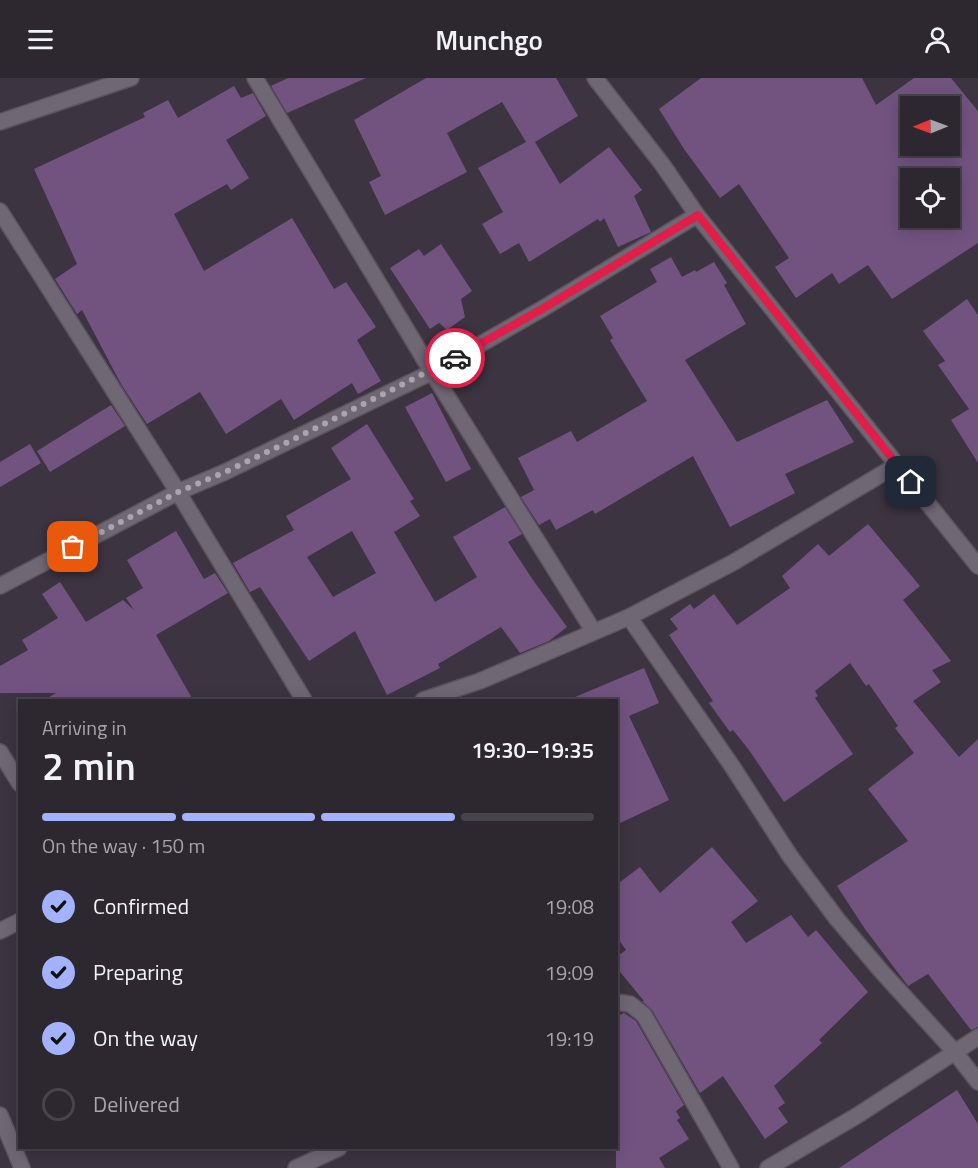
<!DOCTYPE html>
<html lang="en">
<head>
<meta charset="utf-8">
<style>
	:root { --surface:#2d2730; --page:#352f38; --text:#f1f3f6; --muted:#a7a5ab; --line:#48444c; --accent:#a3b2fd }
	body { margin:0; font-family:"Titillium Web",sans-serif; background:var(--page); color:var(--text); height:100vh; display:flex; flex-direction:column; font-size:22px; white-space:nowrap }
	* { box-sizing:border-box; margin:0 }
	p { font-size:20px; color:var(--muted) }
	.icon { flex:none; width:33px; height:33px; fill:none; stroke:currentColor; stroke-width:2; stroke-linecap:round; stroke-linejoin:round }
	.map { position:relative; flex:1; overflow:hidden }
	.drawer { position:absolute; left:18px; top:621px; width:600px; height:450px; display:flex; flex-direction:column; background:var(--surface); border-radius:0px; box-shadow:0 3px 15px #0003,0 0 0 2px var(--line) }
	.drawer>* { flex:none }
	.needle { width:39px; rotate:269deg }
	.fabs { position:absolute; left:900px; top:18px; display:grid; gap:12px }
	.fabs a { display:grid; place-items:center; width:60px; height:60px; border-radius:0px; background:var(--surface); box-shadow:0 3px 15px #0003,0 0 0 2px var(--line); font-size:30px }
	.pin { position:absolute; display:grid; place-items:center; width:51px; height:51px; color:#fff; margin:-26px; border-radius:12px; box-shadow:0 3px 9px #0006 }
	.courier { position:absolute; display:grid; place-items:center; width:60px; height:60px; margin:-30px; border:4px solid #e11d48; border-radius:50%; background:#fff; color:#222; box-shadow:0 2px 8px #0007 }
	.overview em { font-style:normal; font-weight:600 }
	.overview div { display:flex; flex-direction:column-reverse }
	.overview { display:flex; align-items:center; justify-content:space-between; height:102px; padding:0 24px }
	h1 { font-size:39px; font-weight:600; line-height:45px }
	.bar { display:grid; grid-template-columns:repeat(4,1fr); gap:9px 6px; align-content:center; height:72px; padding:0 24px }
	.bar i { height:8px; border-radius:4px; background:var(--line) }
	.bar .on { background:var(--accent) }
	.bar p { grid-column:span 4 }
	ol { padding:0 24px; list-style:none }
	li { display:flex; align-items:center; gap:18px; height:66px }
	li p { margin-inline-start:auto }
	li .icon { padding:6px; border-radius:50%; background:var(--accent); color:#111; stroke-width:4 }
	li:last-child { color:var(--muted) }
	li i { width:33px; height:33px; border:3px solid var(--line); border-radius:50% }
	header { display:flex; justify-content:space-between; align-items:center; height:78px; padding:0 24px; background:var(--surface); font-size:27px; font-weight:600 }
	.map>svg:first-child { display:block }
	.building { fill:#725380; fill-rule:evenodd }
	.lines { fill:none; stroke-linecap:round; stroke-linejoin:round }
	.minor-casing { stroke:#5a525d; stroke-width:18 }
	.minor { stroke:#706775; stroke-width:15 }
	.done { stroke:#aaa4ae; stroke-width:6; stroke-dasharray:0 10.8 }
	.route { stroke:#e11d48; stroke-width:8 }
</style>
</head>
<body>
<header><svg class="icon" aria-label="menu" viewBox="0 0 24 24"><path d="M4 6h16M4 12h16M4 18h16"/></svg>Munchgo<svg class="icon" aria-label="person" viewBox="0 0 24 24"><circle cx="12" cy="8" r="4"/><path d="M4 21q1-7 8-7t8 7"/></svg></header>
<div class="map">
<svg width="978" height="1090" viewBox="0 0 978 1090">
	<rect width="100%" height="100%" fill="#3c3440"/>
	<!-- building -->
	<path class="building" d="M288,0H366L287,35L271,8Z
		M426,0H556L578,38L535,64L560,106L609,69L642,112L634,118L651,154L618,169L604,140L600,144L598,141L529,184L519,165L500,176L482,146L503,134L478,90L526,64L502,24L447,55L467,94L385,137L369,104L381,98L354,42Z
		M701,0H862L876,27L914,0H951L978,33V165L892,221L868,187L839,206L832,195L796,220L775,189L789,180L739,106L720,120L684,71L659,31ZM910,28H950V68H910ZM910,100H950V140H910Z
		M234,8L241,20L253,15L266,38L226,62L249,100L231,112L227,106L174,136L204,193L292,140L334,211L346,204L376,249L357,262L381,303L358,316L352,305L294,342L281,321L226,356L200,314L147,346L121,306L82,232L77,236L55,201L77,186L34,91L145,39L143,35L168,22L178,40Z
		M441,166L472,213L461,221L465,239L447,252L439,245L430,251L390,190L419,171L424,178Z
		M671,179L682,199L695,192L696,194L714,184L727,205L724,207L746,246L685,282L737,364L827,322L854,364L785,396L795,415L730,449L693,378L595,436L593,432L556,452L550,441L539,447L521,419L534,412L518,380L571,353L577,364L647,323L610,262L613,260L600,238L657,204L650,191Z
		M967,221L978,237V385L951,342L969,331L938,287L945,283L923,253Z
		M432,315L471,391L446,404L405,329Z
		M111,327L125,348L50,394L37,373Z
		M367,346L414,421L410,423L420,438L394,454L435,524L477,499L453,459L505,429L522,456L508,464L533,502L567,549L549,563L520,575L501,549L438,586L440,590L387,617L355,553L309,583L260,509L250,514L233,485L294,452L286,438L351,401L331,370ZM352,453L376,495L333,519L307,479Z
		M30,366L41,385L0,409V384Z
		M868,446L920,508L903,522L951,583L932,592L941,604L913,623L959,679L978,661V949L971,952L928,896L908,908L865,851L837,808L908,763L868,711L914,675L895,650L898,648L869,606L866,608L850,585L815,613L818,618L815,620L853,676L784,724L749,672L733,652L730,654L709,625L713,623L669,557L678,551L670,541L690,526L694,531L714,516L737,547L790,510L782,498L818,466L829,478Z
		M176,453L204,501L215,495L228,515L156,557L193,622H44L56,615H0V588L28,572L22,562L58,540L42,516L60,504L86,544L123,522L134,532L126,520L143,510L127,482Z
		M644,590L659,625L629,638L669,722L616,747V622H568Z
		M712,769L758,823L731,844L746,865L791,837L808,859L816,852L868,914L819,962L822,965L774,1008L785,1025L778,1030L788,1044L765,1061L723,998L700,1015L652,932L642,923H644L616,889V879L626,872L616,858V807L640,789L660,815Z
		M624,935L636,943L684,1027L676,1033L680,1040L677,1042L689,1061L659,1080L665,1090H616V939Z
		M957,1012L978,1046V1090H839Z"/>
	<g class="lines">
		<defs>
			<path id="minor" d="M255,0L432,294L594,554
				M595,0L662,86L697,137L978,488
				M0,44L131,0
				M0,133L178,414L304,622
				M0,508L178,414L225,394L432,294L542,231L697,137
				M629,539L732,688L790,778L837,841L882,894L954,973L978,1004
				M423,622L480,603L629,539L734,484L897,387
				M0,674L20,706
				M0,853L20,843
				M616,924L630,926L644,937L731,1090
				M0,1037L22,1090
				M296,1090L339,1070
				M768,1090L858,1037L978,959"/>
		</defs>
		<!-- minor casing -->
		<use href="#minor" class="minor-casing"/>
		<!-- minor -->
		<use href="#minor" class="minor"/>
	</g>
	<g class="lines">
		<!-- done -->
		<path class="done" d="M73,469L178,414L225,394L286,365L455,280"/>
		<!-- route -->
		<path class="route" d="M455,280L542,231L698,137L911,404"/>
	</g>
</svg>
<div class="fabs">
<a><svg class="needle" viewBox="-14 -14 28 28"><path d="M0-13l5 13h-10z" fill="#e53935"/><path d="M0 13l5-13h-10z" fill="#a7a5ab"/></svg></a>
<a><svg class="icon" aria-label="locate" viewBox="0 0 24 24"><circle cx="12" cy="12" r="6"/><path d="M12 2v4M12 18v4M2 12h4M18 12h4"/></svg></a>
</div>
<div class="pin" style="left:73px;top:469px;background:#ea580c"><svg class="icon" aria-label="bag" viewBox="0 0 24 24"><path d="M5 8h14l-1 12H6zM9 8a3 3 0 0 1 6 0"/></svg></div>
<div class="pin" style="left:911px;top:404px;background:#1f2937"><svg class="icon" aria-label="home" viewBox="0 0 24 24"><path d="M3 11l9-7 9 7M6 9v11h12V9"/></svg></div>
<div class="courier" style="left:455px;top:280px"><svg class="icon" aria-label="car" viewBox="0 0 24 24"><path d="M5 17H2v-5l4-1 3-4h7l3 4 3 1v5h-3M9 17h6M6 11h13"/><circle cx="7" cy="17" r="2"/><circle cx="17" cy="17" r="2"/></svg></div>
<section class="drawer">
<div class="overview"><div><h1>2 min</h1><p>Arriving in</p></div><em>19:30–19:35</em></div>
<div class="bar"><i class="on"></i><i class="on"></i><i class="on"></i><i></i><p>On the way · 150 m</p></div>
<ol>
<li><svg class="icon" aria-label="check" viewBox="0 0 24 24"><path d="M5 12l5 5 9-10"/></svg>Confirmed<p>19:08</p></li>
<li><svg class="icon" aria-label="check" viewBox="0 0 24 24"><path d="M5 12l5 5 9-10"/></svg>Preparing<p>19:09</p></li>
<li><svg class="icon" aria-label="check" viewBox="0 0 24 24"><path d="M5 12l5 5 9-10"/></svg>On the way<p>19:19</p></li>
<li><i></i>Delivered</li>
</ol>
</section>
</div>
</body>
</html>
